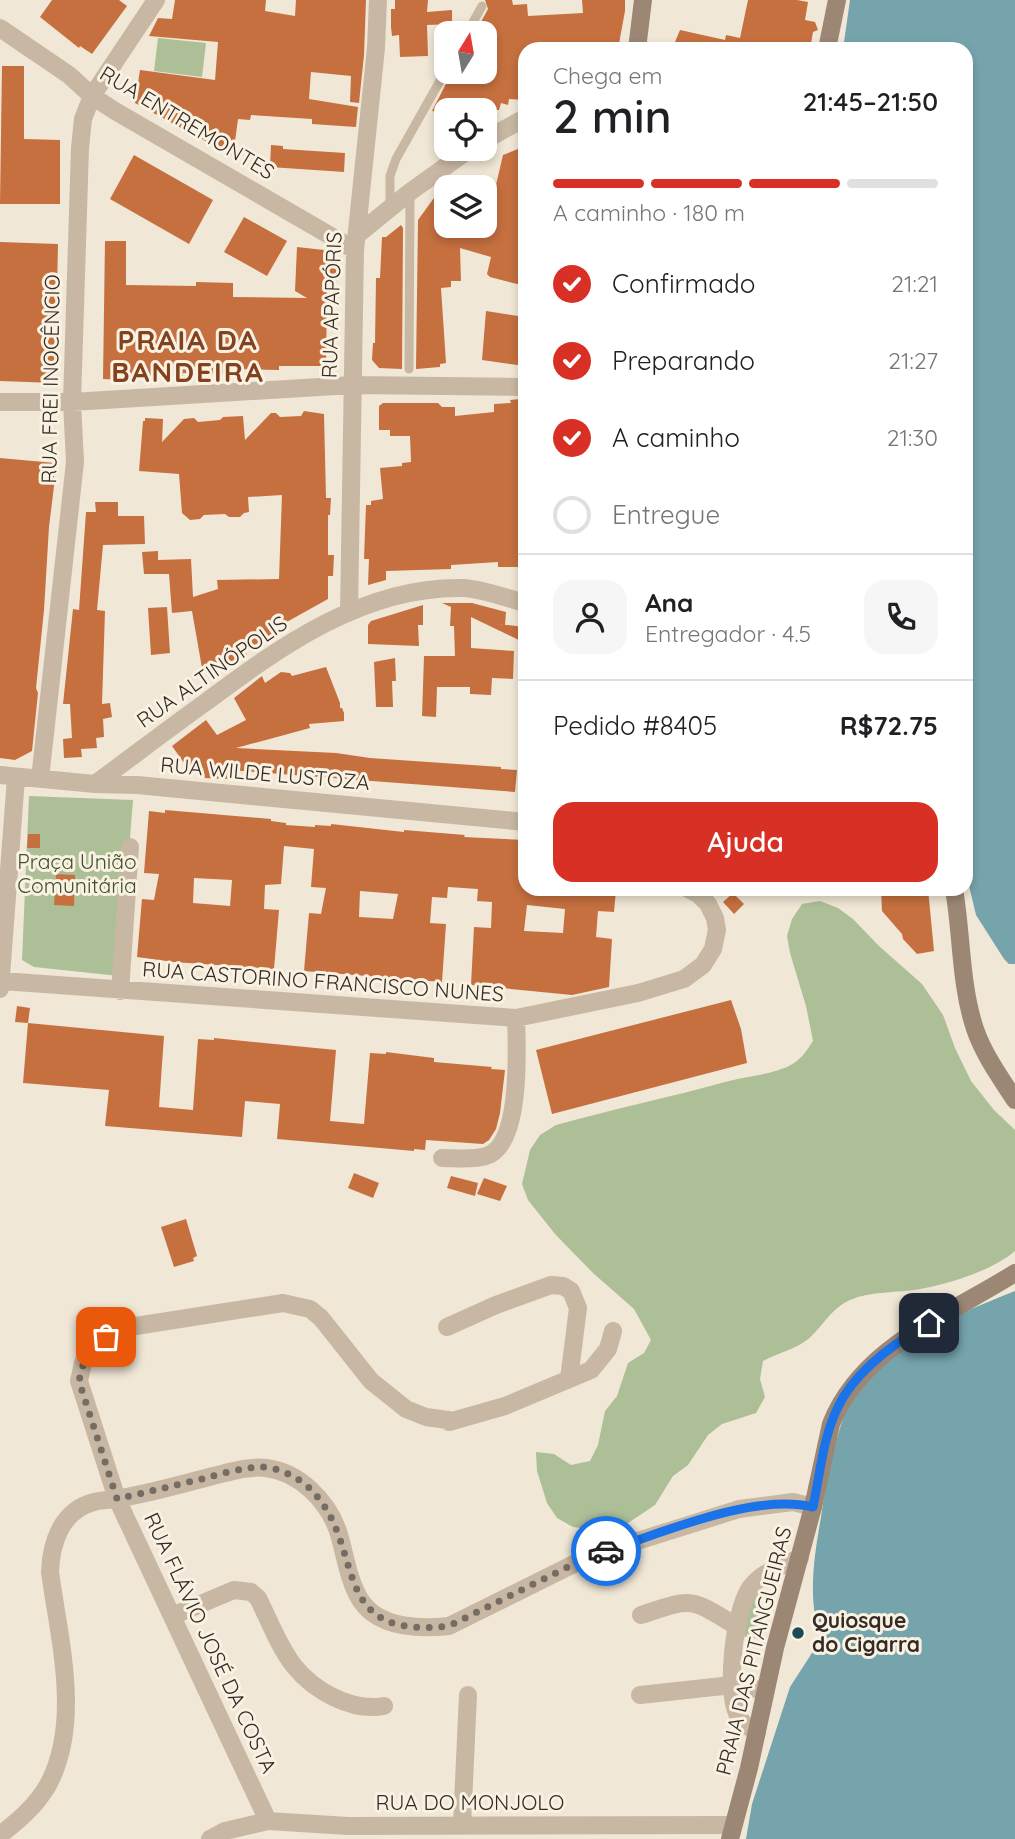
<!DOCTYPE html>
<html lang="pt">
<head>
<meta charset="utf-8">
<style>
	:root { --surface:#fff; --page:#f6f6f6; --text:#202124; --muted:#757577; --line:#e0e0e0; --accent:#d93025 }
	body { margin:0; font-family:Quicksand,sans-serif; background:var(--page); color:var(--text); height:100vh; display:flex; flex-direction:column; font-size:26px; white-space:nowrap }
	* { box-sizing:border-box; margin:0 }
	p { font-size:23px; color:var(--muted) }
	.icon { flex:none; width:38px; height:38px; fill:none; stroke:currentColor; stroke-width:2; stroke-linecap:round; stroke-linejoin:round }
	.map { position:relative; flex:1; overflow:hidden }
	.sheet { position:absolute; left:518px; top:42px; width:455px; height:854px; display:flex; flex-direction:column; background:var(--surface); border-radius:21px; box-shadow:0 4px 10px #0003 }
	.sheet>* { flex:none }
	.needle { width:46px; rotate:11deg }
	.buttons { position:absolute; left:434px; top:21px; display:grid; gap:14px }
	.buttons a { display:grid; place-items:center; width:63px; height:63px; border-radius:14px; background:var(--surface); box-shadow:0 4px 10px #0003; font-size:35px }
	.pin { position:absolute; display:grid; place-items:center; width:60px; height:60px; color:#fff; margin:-30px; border-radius:14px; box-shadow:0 4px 10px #0006 }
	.courier { position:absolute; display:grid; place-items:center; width:70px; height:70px; margin:-35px; border:5px solid #1a73e8; border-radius:50%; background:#fff; color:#222; box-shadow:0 2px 9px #0007 }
	.headline em { font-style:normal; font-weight:600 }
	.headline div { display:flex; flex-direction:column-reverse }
	.headline { display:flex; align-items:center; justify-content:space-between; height:119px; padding:0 35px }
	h1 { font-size:46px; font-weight:600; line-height:52px }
	.bar { display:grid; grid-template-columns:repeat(4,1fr); gap:10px 7px; align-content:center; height:84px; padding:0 35px }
	.bar i { height:9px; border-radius:5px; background:var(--line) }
	.bar .selected { background:var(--accent) }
	.bar p { grid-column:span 4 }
	.line { display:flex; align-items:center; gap:18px; padding:0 35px; border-top:2px solid var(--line) }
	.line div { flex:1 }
	.round { display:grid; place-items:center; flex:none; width:74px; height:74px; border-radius:21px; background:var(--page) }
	ol { padding:0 35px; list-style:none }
	li { display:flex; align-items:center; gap:21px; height:77px }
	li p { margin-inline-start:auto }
	li .icon { padding:7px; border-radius:50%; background:var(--accent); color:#fff; stroke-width:4 }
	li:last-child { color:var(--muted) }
	li i { width:38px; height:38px; border:4px solid var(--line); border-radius:50% }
	.action { display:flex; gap:14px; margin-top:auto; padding:14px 35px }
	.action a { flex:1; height:80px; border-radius:21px; background:var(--accent); color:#fff; font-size:28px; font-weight:600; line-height:80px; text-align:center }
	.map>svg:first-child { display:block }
	.green { fill:#adbf97 }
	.water { fill:#76a4ad }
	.building { fill:#c6703f; fill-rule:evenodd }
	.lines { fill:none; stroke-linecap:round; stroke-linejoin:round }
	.lane { stroke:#c8b8a3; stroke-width:9 }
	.street { stroke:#c8b8a3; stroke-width:18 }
	.secondary { stroke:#9b8774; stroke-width:18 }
	.done { stroke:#756d63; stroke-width:7; stroke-dasharray:0 12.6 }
	.route { stroke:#1a73e8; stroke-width:9 }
	.poi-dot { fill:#1b4954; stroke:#f9f1e2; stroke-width:2.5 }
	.labels { text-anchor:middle; stroke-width:6; stroke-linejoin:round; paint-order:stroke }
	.street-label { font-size:21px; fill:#332b25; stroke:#f9f1e2 }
	.park-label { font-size:21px; fill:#3d5129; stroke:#f9f1e2 }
	.poi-label { font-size:21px; font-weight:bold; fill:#332b25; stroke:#f9f1e2; text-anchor:start }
	.district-label { font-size:28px; font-weight:bold; letter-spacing:2px; fill:#82421e; stroke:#f9f1e2 }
</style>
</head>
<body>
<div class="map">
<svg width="1015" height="1839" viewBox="0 0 1015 1839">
	<rect width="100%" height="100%" fill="#f0e7d6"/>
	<!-- green -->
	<path class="green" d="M158,38L206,43L202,77L154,71Z
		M29,796L133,800L119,976L34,967L22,960Z
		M820,901L838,908L853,919L879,946L922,984L943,1015L955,1048L971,1081L994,1110L1015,1130V1251C995,1269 947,1285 920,1289C898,1293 871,1291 850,1300C831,1308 822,1328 807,1340C793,1350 778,1353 763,1361L760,1379L765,1397L756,1413L722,1424L708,1435L688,1465L673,1476L655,1505L625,1525L609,1532L573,1527L557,1518L547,1503L537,1471L536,1452L554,1454L571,1465L590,1461L598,1445L605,1411L617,1396L628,1363L644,1353L651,1340L634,1309L593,1273L555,1234L528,1200L522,1184L530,1150L540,1135L556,1125C613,1109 671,1097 729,1081C748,1076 768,1075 787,1067C800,1061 806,1052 813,1041L806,1006L790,953L787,936L792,919L802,904Z
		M744,1590L766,1592L761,1639L740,1636Z"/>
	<!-- water -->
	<path class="water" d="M850,0H1015V964H1009L1004,959L976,915L966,873V49H843Z
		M1015,1291V1839H746L752,1804L790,1687L821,1639C807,1600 814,1557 821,1517C826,1483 833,1446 845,1413C848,1405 855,1398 860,1390C895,1338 958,1314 1015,1291Z"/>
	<!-- building -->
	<path class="building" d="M52,0H119L127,6L92,54L80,46L79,48L40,17Z
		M175,0H266L265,11L295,16L296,0H366L364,55L359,103L350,102L351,76L311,72L309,99L358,107L356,127L312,124V119L251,115L250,120L238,119L233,156L135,103L140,70L215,80L218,42L149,36L158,18L172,19Z
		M395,0H428L427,12L452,10V24L427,25L428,56L400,57L399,35L392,36L391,27V9H395Z
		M485,0H512L513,5L527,4L528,16L583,13L582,0H625V11L618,49H525V100L509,99L508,105L501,103L499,110H446V114L432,111L447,82L457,83L460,72H485V33H475L488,9Z
		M748,0H797L808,2L805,20L815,22L818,30L813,32L810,49H672L680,30L725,40L726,35L740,38Z
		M2,66H24V139L60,140V204H0Z
		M271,145L283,146V149L345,153L344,172L270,167Z
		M525,146V286L490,277L487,274L491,257L460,248L461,281H451V287L441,288L446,363L440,364V367L416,369L418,220L439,191V226H485V200L492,202L503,155Z
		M134,155L213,200L189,244L110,199Z
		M244,217L287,241L267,276L224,252Z
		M401,225L403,228L402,369L379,368L372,360L373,343H375L376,278H380L382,237H386Z
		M105,241H126V285L196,286V282L233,283V297L307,298L295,291L297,247L324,250L323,258H337L336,287H331V291H327L326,366H279V370L232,369V374L183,373V376H124V380L103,379Z
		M0,242L58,244L55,383L0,381Z
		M486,311L525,317V366L482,360Z
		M520,399L525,403V421L522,422L525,453V567H498V562L451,565V569L386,571V580L368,585L369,559H364L366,505H371V501L383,499L380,468L402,466V463L411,462L410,436H390V430H379V406L383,403H438L442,407H455V416L494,412V404L511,403L510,400Z
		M304,411L324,414L326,498H331L330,515H328V555H334L333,576H328V599L276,628L277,631L245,651L247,655L236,662L202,668L192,611L172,613L169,574H144L142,552L158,551V560L191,559L193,597L218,589L217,580L279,579L282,495L248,497L249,512L244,513L240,517H229L225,514L204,515L200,519L190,520L182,513L179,474L139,471L143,421H145V418L163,419L162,442L184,419L194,418L198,422L220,420L223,417L243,416L245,440L271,413H276L280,417L301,416Z
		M0,458L55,463L54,478H55L49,527L44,610L36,688L38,693L32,751L15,760L0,758Z
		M95,502H118V516H144L145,544L103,545L97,610L105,611L102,704L110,703L112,717L103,719L104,737L96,738L97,748L81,749L82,757L64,758L63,739L72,738L70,704H63L73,609L79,610L86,512H96Z
		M442,603H472L506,612L505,625L498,624L525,627V643L471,617V648L514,651L513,679L492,678L491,695L470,694V687H437L436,717L422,716L424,656H455L454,626H450L451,607Z
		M423,605V625H418L419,646L368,644V625L371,621Z
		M167,607L170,653L151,655L148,608Z
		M395,658L396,681H392L393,707H376L374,662Z
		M326,667L340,703V708H342L344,713V721L309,724L310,728L236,748L336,753L370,758L501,767V769L517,770L515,792L229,770V779L205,778L203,768H191L186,762L184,763L172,746L206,720L217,735L246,720L234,698L262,676L265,683L281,672L290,673L292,676Z
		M165,810L271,819V821L286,823V825L315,827V825L331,826V824L404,832V830L465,835L464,837L525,840V889L616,890L614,912L598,911L596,937L612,939L609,987L572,995L471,985L474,927L491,928L492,902L477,901L478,889L448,887L447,898L432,897L430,923L446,924L442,982L304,971L309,913L321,914L326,888L311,887L314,849L284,846L281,884L265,885L264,909L279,910L274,969L174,962L137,957L142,899L154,900L159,874L144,873L149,811L165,813ZM194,878L232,880L230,906L193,903ZM360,891L398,894L393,919L359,917ZM527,905L565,909L563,933L524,931Z
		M28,834H40V848H27Z
		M56,874L75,875L74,906L54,905Z
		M881,889H928L934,951L917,954L903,939L902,934L882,911Z
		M733,893L744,904L734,914L723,902Z
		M731,1000L741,1029L747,1063L552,1114L536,1050Z
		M17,1006L30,1008L28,1023L164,1036L159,1107L193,1110L198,1039L214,1040V1038L336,1050L330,1121L364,1124L370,1053L386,1054V1052L434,1058V1062L492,1067L491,1069L505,1070L500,1113L496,1129L489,1140L483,1144L426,1140L425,1150L414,1149V1151L277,1139L280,1104L245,1101L242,1137L105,1126L109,1090L23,1083L28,1023L15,1022Z
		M354,1173L379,1183L373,1198L348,1188Z
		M451,1176L478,1183L475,1196L447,1188Z
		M484,1178L507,1186L500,1201L477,1194Z
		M186,1219L197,1256L193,1258L194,1261L174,1267L161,1227Z"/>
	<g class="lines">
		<!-- lane -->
		<path class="lane" d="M467,33L482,6
			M390,208V176L396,159L446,70
			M409,369L410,193"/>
		<!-- street -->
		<path class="street" d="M0,28L69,75L92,96L115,111L355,250
			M485,140L525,118
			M357,235L410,192L470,149
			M0,402H72L352,385L525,387
			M349,612L355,250L376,48L378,0
			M0,775L95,784L137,785L525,822
			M40,779L75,462L72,402L80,148L83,119L92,96L156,0
			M95,784C132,757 168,729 206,702C281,646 364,586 463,588C483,589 505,598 525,603
			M2,981L516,1018L638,993L684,979L703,965L713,949L717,930L715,918L708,904L698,894L688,889
			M0,989L16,778
			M120,991L130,847
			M442,1158C455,1158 474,1160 486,1156C522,1145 517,1048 516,1018
			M447,1327L496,1305L551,1285L563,1286L571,1291L578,1308L569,1379
			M641,1615C693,1598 689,1597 736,1626
			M172,1616L234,1590L251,1592L258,1598C269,1620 279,1647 294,1666C314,1691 352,1712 384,1706
			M640,1695L723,1686L766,1690
			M757,1732C751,1728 743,1725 740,1719C724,1695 734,1612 750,1588C762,1571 782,1566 800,1558
			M268,1821L117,1499L79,1381L83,1363L90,1348L123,1328L283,1303L310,1309L321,1318L371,1381L406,1409L426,1417L448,1420L449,1422L505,1406L591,1370L608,1349L613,1331
			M462,1825L468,1695
			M0,1835C18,1821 36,1806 48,1785C82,1722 59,1639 50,1572C51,1542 62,1510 94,1502C101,1500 109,1500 115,1499C148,1494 181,1484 213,1476C230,1472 249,1466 266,1468C299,1472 327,1500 338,1531C345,1553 348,1581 361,1601C380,1629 420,1629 449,1626L590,1556L739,1509L793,1502L813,1507
			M210,1839L225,1831L268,1821L348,1826L733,1825"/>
		<!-- secondary -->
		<path class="secondary" d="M637,49L643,0
			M827,49L837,0
			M954,889C962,935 960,984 975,1029C984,1055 1000,1077 1015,1100
			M730,1839L749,1768L775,1648L813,1507L831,1424C862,1346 949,1315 1015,1273"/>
	</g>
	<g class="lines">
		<!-- done -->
		<path class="done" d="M106,1337C87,1351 84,1358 79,1381L117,1499C147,1492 176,1485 206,1478C224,1473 244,1467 264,1467C279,1468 295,1476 307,1486C370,1542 322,1641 449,1626L590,1556L606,1551"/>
		<!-- route -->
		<path class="route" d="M606,1551C665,1532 752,1493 813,1507C820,1474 823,1437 838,1407C855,1371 896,1342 929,1323"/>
	</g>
	<!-- markers -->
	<circle class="poi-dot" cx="798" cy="1633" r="7"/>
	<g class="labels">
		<!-- street labels -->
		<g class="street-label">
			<text transform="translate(187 123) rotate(31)" y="7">RUA ENTREMONTES</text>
			<text transform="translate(332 305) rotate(-88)" y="7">RUA APAPÓRIS</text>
			<text transform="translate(51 379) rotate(-89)" y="7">RUA FREI INOCÊNCIO</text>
			<text transform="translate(212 672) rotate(-35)" y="7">RUA ALTINÓPOLIS</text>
			<text transform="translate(265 774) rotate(5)" y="7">RUA WILDE LUSTOZA</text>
			<text transform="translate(323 982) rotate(4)" y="7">RUA CASTORINO FRANCISCO NUNES</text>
			<text transform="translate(210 1643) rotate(65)" y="7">RUA FLÁVIO JOSÉ DA COSTA</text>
			<text transform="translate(754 1651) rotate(-76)" y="7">PRAIA DAS PITANGUEIRAS</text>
			<text x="470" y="1810">RUA DO MONJOLO</text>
		</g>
		<!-- park labels -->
		<g class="park-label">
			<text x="77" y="869">Praça União<tspan x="77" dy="24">Comunitária</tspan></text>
		</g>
		<!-- poi labels -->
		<g class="poi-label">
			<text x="812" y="1628">Quiosque<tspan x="812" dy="24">do Cigarra</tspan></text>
		</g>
		<!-- district labels -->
		<g class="district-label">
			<text x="188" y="350">PRAIA DA<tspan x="188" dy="32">BANDEIRA</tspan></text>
		</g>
	</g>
</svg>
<div class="buttons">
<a><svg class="needle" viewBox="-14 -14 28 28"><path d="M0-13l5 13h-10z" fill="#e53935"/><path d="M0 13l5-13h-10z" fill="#757577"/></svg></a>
<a><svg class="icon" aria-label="locate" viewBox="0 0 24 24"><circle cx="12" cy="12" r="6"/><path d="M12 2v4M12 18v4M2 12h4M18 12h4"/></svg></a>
<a><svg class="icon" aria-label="layers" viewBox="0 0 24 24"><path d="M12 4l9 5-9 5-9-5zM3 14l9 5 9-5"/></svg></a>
</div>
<div class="pin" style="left:106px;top:1337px;background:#ea580c"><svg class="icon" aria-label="bag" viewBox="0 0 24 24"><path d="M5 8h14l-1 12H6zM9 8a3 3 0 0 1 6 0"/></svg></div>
<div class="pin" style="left:929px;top:1323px;background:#1f2937"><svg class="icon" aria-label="home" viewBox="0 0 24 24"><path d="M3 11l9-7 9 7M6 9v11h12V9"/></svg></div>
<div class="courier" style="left:606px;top:1551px"><svg class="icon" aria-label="car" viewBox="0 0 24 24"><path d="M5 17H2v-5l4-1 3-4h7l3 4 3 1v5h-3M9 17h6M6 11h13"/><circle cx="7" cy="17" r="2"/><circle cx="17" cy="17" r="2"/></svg></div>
<section class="sheet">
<div class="headline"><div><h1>2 min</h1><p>Chega em</p></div><em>21:45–21:50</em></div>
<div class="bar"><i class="selected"></i><i class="selected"></i><i class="selected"></i><i></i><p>A caminho · 180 m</p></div>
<ol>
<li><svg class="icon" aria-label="check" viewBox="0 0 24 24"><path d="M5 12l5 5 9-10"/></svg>Confirmado<p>21:21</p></li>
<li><svg class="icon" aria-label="check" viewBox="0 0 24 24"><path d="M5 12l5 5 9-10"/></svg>Preparando<p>21:27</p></li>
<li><svg class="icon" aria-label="check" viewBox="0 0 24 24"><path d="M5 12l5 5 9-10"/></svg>A caminho<p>21:30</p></li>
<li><i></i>Entregue</li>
</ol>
<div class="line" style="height:126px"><a class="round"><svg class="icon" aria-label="person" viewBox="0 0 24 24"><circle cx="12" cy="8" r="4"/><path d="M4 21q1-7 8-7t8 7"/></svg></a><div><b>Ana</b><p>Entregador · 4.5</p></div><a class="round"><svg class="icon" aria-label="phone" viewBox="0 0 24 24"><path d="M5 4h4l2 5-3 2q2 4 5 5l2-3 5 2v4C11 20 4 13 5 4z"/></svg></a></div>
<div class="line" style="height:91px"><div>Pedido #8405</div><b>R$72.75</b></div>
<div class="action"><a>Ajuda</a></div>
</section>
</div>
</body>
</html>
